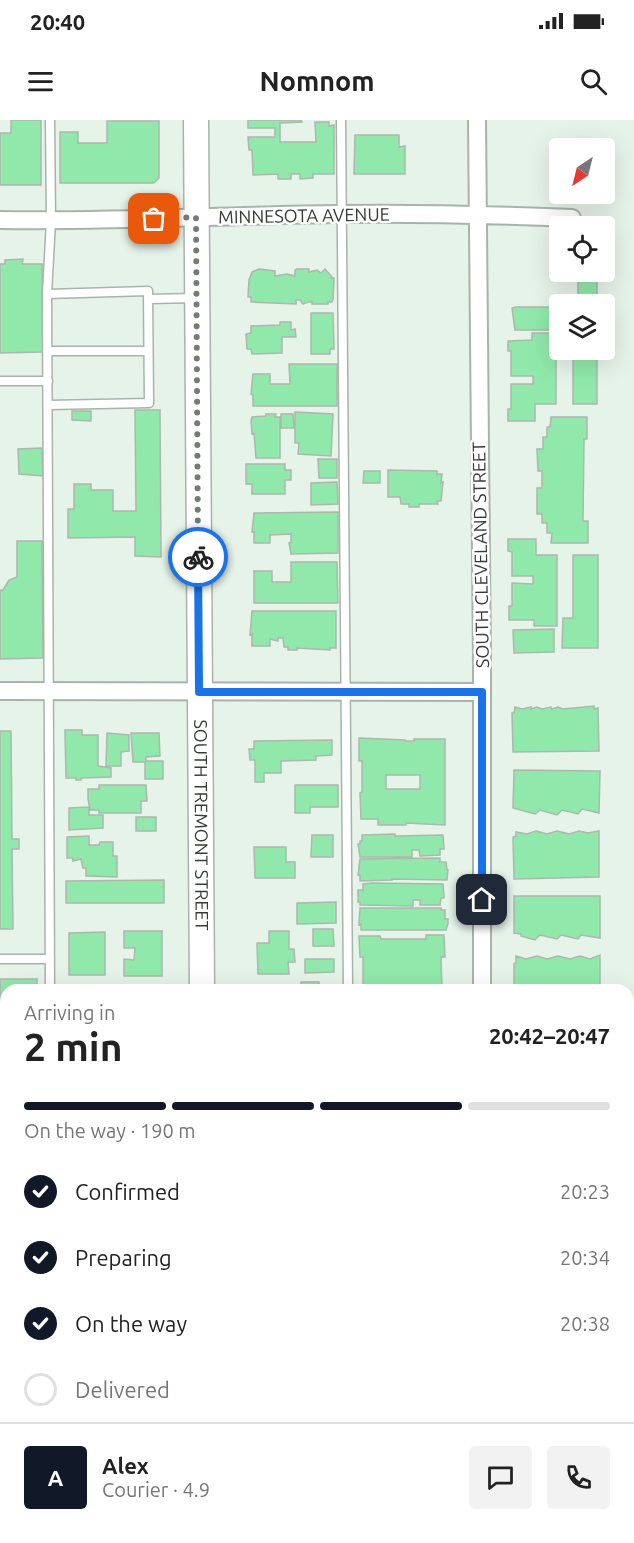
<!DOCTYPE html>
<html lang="en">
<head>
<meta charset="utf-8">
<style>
	:root { --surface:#fff; --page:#f2f2f2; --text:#222; --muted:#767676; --line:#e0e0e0; --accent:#111827 }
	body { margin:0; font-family:Ubuntu,sans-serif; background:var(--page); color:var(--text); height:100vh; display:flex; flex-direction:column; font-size:22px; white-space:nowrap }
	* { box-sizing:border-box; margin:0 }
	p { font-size:20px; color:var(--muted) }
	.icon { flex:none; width:33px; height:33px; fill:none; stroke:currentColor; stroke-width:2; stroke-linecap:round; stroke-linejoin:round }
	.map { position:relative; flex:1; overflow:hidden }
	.panel { position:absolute; left:0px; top:864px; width:634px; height:560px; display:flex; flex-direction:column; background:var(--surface); border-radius:18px 18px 0 0; box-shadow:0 6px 24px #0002 }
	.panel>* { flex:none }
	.needle { width:39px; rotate:215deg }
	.controls { position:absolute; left:549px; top:18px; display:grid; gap:12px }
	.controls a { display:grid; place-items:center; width:66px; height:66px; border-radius:6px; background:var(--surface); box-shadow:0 6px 24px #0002; font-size:30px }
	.pin { position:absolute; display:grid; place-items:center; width:51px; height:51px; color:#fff; margin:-26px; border-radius:12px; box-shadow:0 3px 9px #0006 }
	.courier { position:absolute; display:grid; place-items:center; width:60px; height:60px; margin:-30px; border:4px solid #1a73e8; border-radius:50%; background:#fff; color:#222; box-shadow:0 2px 8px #0007 }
	.summary em { font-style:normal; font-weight:700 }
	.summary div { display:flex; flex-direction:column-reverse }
	.summary { display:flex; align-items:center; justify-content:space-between; height:102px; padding:0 24px }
	h1 { font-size:39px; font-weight:700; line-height:45px }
	.bar { display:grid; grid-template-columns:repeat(4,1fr); gap:9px 6px; align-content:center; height:72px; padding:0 24px }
	.bar i { height:8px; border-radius:4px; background:var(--line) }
	.bar .on { background:var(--accent) }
	.bar p { grid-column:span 4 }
	.line { display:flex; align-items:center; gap:15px; padding:0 24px; border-top:2px solid var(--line) }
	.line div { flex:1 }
	.round { display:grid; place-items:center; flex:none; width:63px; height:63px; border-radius:6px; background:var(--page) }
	ol { padding:0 24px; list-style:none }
	li { display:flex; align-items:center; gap:18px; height:66px }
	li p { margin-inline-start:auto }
	li .icon { padding:6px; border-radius:50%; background:var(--accent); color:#fff; stroke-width:4 }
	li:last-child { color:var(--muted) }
	li i { width:33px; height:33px; border:3px solid var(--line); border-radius:50% }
	.status { display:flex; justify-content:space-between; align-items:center; height:42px; padding:0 30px; background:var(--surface); direction:ltr }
	.status svg { height:16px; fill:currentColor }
	header { display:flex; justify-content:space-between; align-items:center; height:78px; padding:0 24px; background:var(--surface); font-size:27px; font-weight:700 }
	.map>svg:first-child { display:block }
	.building { fill:#90e9aa; stroke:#acb7ae; stroke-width:1.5; fill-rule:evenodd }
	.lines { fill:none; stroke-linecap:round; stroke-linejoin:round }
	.lane-casing { stroke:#a8b4ab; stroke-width:11 }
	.street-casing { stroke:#a8b4ab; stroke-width:20 }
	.secondary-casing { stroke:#a8b4ab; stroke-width:27 }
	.lane { stroke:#fff; stroke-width:8 }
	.street { stroke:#fff; stroke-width:16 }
	.secondary { stroke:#fff; stroke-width:24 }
	.done { stroke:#747b75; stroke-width:6; stroke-dasharray:0 10.8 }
	.route { stroke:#1a73e8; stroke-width:8 }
	.labels { text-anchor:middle; stroke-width:5; stroke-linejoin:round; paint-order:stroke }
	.street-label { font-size:18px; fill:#363b37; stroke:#fff }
</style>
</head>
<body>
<div class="status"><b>20:40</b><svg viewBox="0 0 49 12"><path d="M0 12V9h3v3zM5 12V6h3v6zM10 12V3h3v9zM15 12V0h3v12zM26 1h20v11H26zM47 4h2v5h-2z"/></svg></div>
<header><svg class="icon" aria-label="menu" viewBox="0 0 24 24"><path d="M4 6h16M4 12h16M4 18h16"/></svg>Nomnom<svg class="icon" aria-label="search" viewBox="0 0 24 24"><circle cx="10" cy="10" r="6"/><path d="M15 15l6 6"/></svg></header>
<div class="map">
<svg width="634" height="1423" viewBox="0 0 634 1423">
	<rect width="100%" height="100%" fill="#e6f3e9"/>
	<!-- building -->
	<path class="building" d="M11,0H41V65H0V13H11Z
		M248,0H301L302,2L280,3V22H316L315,2H329V6L334,5V54H313V58L300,59V54H291V59H278V54L253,55L252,30H249L248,17H275V8H248Z
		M107,1H159V58L154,63H60V12H78V23H107Z
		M355,15H399V27L405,26V54H354Z
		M23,139L22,144H42L43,232L0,233V144H5V140Z
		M259,149L275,151V156L287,154L295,156V150L297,149H309V152L317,150L321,153L325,149L332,157L331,158H334L333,179L332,182H328V184H312V182H308L303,184L300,180H296V184L251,182V177H248L249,160L252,152Z
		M578,156H597V184H578Z
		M516,187H552L553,210H515L512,188Z
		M311,193H333L334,229H330V234H311Z
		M280,202H291V210L295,209L296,217H282V233L252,234L251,229H247L246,214L251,213V206L280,205Z
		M532,213H556V284H535V301H508V289H511V264H533V256H511V231H508V221L532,220Z
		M573,230H597V284H573Z
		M289,244H337V286H253V275L251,274L253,254H270V264H290Z
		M135,290H160L161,437L135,436V417L68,418V389H74V364H91V370H113V391H136Z
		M72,291H91V301L72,300Z
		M295,292L333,294L331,336L298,334L299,323H295Z
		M266,294H276L275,297H280V338H256L254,313L252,314L251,300L252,297L266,296Z
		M281,294H293L294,308H281Z
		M551,297H587V319H584L583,401H588V423H551L552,413H547V403H542V394H537V368H542V351H538L537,329H543V317H547V307H550Z
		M42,328L43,356L19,354L18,329Z
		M318,339H337V358H319Z
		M246,344H285V350H291V360H285V374H252V364H246Z
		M388,350L437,351V354H442L441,363L443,362L441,381H437L438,384H419V387H409V384H401L400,377H388Z
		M364,351H380V363H363Z
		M337,362L338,384L311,385V363Z
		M338,392V433L291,434L289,423H291V414L270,415V423H254V412H252L254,393Z
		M508,419H536V435H557V506H534V500H509V486H512V463L533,464V456H512V432L508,431Z
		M17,421H42L43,538L0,539V470H3L9,460L17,457Z
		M573,435H598V528H562L563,498H573Z
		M291,442H337L338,483H254V451H272V462H291Z
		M252,491H336V528H330V530L297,528V530H288V527H284L283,518H278V521L270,519V526H252V514L250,515Z
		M554,509V532L514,533L513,510Z
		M594,586V589L598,588L599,631L513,632L512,593H514L515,587L522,589L531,587V589L537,587L542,589L551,587L552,589L558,587L563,589Z
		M65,610H82V615H98V646L111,648V657L81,658V660H76V658H66Z
		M0,611H11L12,719H19V729H12L13,809H0Z
		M107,613L129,615V631L121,632V646H106Z
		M131,613H159L160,636L146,637V641H163V659H145V642H133Z
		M359,618L405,620V621H414V619H445V705L406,703V705H378V699H361L360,673L362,672V641H359ZM386,655H420V669H386Z
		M332,620V635L316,636V640L281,641V653H264V662H255V640H250L249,629H254V621Z
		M514,650L600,651L599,693L582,689L578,694L562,690L557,695L540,690L535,694L513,688Z
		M99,665H146L147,681H141V693H99V690H90L88,679V669H99Z
		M295,665H338V687H310V693H295Z
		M89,687V695H103V708L69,710V688Z
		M136,697H156V711H136Z
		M536,711L547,714L557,711L569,714L579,711L588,713L599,711V757L514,759L513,717L516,716V712L527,714Z
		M395,714V716L443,715L444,729H440V735L420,736L419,730H412V737H360L358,724H360V721H362V715Z
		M312,715H333V737H311Z
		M89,716V725H99L100,722H113V736H117V757L86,756V748H83L81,739L73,741V738H67V717Z
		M254,727H286V742H295V758H255Z
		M440,738V742H446L447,750H448L447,760L392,759V760L360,761V755H358L360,739Z
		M164,760V783H66V761Z
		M372,763L443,764L444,778H441L440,785H420V780H413V786L360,785V782H358V770H363V764Z
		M514,776H600V818L581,815L578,819L561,815L557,819L540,815L535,820L521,816V814L514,813Z
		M336,782V803L297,804V783Z
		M360,788H441V790H445V799H448V804L446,810H361V804L359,805Z
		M313,809H333L334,826H313Z
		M124,811H162V856H124V839L134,840L135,828H124Z
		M269,811H289V829H294L295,842H288L289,854H258L257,823H269Z
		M105,812V855H69V813Z
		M426,815H444L445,837H441L442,870H363V837H360L359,816H380L381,819H426Z
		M600,835V870H514V844L516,842V836L526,839L537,836L547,839L558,836L570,839L580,836L590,839Z
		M305,839H334V852L305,853Z
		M0,859H37V870H6V909H0Z
		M301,862H319V869L292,870V867H301Z
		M0,971H6V990H0Z
		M0,1085H6V1125H0Z
		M0,1172H6V1216H0Z
		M6,1327V1418H48V1423H0V1328Z
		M268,1418H315V1423H268Z"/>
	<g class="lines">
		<defs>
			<path id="lane" d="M50,0L51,101L47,174L50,870
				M341,0L348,870
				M47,174L148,171L149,283L48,285
				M148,179L196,178
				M47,231H148
				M0,261H48
				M0,839H50
				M0,1141L6,1140
				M0,1272H6
				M0,1309H6
				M58,1418V1423"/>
			<path id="street" d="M477,0L482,544V870
				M0,100C114,102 227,95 341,94C418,93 495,95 572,98
				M0,571L482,572"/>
			<g id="secondary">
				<path id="s1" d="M196,0L202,870"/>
				<path d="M0,1041H6"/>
				<path d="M205,1418V1423"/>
			</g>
		</defs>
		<!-- lane casing -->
		<use href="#lane" class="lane-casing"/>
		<!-- street casing -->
		<use href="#street" class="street-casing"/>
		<!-- secondary casing -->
		<use href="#secondary" class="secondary-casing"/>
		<!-- lane -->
		<use href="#lane" class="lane"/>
		<!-- street -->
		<use href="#street" class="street"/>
		<!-- secondary -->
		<use href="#secondary" class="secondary"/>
	</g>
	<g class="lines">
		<!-- done -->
		<path class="done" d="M154,99L196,97L198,437"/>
		<!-- route -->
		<path class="route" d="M198,437L199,572H482V780"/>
	</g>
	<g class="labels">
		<!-- street labels -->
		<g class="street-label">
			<text transform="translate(304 96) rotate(-1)" y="6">MINNESOTA AVENUE</text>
			<text transform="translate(481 435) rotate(-91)" y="6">SOUTH CLEVELAND STREET</text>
			<text dy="6" stroke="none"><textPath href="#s1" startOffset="705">SOUTH TREMONT STREET</textPath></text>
		</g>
	</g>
</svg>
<div class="controls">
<a><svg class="needle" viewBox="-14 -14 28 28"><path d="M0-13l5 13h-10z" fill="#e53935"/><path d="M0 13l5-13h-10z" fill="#767676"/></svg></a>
<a><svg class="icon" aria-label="locate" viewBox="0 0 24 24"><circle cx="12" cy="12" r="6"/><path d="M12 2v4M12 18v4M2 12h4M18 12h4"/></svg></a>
<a><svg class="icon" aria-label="layers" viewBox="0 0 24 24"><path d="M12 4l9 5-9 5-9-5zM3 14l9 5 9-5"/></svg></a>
</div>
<div class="pin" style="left:154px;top:99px;background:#ea580c"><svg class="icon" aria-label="bag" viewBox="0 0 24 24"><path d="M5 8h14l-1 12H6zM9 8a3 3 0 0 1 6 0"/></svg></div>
<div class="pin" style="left:482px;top:780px;background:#1f2937"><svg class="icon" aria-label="home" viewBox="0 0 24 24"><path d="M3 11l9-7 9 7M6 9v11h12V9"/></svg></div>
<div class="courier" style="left:198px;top:437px"><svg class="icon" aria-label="bike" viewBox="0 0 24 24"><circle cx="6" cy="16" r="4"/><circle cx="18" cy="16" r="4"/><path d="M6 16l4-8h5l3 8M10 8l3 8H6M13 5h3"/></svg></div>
<section class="panel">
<div class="summary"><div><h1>2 min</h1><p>Arriving in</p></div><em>20:42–20:47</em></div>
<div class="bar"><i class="on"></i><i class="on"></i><i class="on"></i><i></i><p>On the way · 190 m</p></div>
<ol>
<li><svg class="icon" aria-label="check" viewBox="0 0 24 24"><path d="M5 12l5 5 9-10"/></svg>Confirmed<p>20:23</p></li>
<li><svg class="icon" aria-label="check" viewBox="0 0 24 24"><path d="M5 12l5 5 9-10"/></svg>Preparing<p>20:34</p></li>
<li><svg class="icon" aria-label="check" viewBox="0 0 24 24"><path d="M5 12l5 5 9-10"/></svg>On the way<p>20:38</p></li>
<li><i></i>Delivered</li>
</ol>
<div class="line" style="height:108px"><b class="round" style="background:var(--accent);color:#fff">A</b><div><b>Alex</b><p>Courier · 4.9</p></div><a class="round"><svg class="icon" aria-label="chat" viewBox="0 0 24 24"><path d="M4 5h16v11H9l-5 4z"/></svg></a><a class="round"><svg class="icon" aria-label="phone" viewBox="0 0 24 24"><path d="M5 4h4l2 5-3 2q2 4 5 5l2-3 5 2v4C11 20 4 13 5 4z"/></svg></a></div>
</section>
</div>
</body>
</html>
